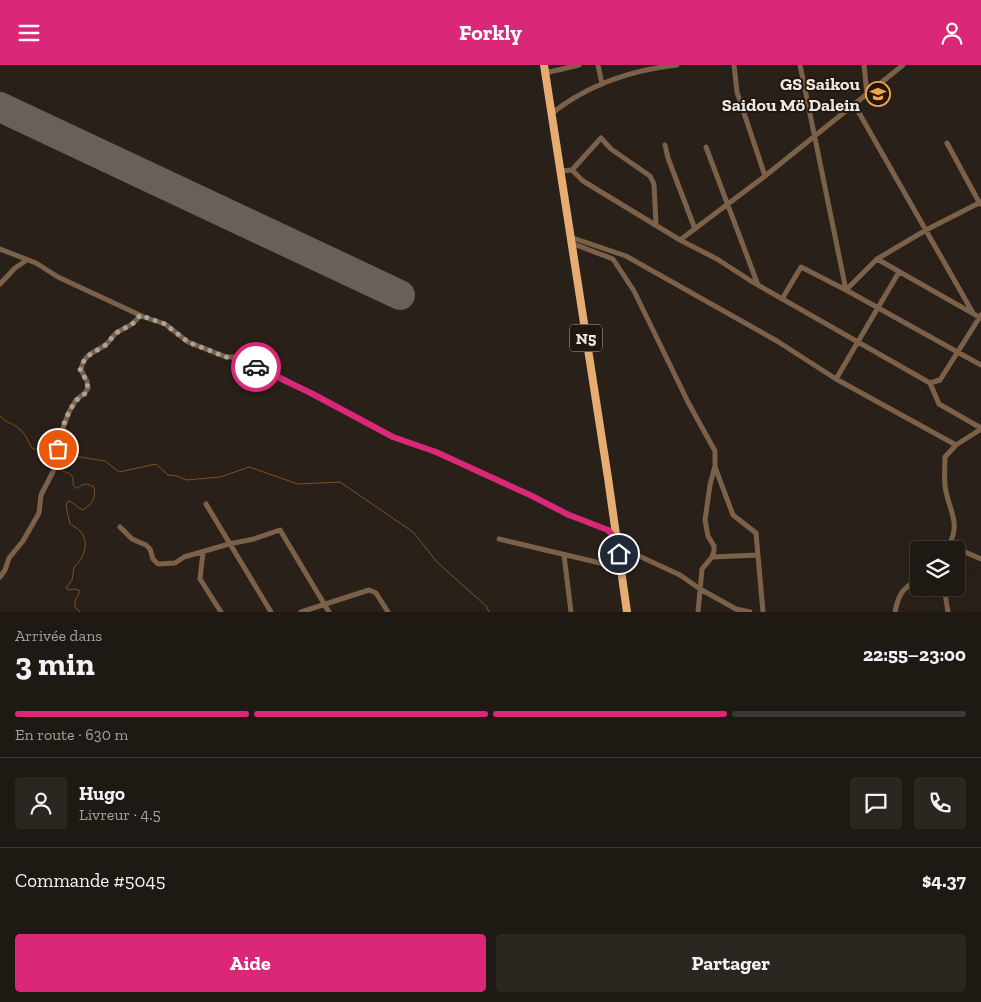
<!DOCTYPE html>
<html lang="fr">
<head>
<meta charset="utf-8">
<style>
	:root { --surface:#1f1913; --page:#2c2621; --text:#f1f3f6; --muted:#a1a0a0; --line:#3c3833; --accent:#db2777 }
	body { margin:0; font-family:"Zilla Slab",serif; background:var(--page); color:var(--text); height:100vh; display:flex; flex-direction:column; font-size:19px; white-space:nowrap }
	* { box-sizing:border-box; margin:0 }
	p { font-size:16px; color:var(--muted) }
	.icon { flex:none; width:28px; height:28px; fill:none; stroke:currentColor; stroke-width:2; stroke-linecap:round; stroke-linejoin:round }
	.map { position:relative; height:547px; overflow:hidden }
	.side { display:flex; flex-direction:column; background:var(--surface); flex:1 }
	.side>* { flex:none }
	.fabs { position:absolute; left:910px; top:476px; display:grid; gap:10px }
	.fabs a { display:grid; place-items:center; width:55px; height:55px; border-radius:5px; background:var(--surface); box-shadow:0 5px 20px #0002,0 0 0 1px var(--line); font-size:25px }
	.pin { position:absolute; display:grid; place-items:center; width:42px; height:42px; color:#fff; margin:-21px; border:2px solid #fff; border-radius:50%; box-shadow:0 1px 5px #0007 }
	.courier { position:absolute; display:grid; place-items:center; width:50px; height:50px; margin:-25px; border:4px solid #db2777; border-radius:50%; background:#fff; color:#222; box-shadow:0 1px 6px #0007 }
	.head em { font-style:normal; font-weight:800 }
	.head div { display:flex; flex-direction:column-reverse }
	.head { display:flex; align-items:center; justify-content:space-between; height:85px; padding:0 15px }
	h1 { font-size:32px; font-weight:800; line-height:38px }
	.bar { display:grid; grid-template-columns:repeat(4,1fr); gap:8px 5px; align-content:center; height:60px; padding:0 15px }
	.bar i { height:6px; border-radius:4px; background:var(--line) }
	.bar .active { background:var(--accent) }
	.bar p { grid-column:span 4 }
	.line { display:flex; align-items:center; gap:12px; padding:0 15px; border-top:1px solid var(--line) }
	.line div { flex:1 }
	.round { display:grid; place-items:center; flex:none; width:52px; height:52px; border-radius:5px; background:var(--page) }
	.cta { display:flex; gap:10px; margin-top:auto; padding:10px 15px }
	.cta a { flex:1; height:58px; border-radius:5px; background:var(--accent); color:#fff; font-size:20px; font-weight:800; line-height:58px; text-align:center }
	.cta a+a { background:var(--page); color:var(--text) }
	header { display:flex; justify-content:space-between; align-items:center; height:65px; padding:0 15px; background:var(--accent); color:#fff; font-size:22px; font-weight:800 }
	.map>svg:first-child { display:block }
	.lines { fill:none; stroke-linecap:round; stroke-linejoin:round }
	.stream { stroke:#7f511f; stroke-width:1 }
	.runway { stroke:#68605a; stroke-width:30 }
	.minor { stroke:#7b6149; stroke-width:5 }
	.trunk { stroke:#e7ac72; stroke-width:8 }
	.done { stroke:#aaa39c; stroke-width:5; stroke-dasharray:0 9 }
	.route { stroke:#db2777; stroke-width:6 }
	.labels { text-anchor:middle; stroke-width:4; stroke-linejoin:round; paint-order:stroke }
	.shield { fill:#1f1710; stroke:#b1aaa4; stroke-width:1 }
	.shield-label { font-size:16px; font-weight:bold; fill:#efe9e3 }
	.poi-label { font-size:18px; font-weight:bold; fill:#efe9e3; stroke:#1f1710; text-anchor:end }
</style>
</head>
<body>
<header><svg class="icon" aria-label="menu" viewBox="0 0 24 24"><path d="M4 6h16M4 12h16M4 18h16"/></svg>Forkly<svg class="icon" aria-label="person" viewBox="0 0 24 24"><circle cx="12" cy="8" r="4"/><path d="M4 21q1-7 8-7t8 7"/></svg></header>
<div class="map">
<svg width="981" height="547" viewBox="0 0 981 547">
	<rect width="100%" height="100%" fill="#292119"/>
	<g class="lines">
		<!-- stream -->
		<path class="stream" d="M0,351C5,357 11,358 17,362C27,369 27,376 33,384C40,384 51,393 54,399
			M57,402C65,410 75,405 73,420L76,423H78C84,418 87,418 94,422C96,433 93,438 83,445C77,443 74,437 68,436L66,441L70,459C73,461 77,463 80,466C90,477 84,494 74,502L72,515L66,523L68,525L75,524L80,526L75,536V542L80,547
			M60,405L71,397L74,391L105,396L119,407L156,399L168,410L177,411L186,415L220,412L249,402L298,419L340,417L413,467L437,497L486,541L489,547"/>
		<!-- runway -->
		<path class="runway" d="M0,42L400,230"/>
		<!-- minor -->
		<path class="minor" d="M598,0L602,19
			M734,0L737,27L765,111
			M800,0L846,225
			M864,0L867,29
			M545,8L579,0
			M854,39L973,248
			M551,49C587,20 632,5 677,0
			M947,78L980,139
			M665,80L668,93L695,164
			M706,82L758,220
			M572,105L601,73L611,84L650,111L654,119L656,159
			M560,106L572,105L583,116L680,175L717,194L751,216L930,318L939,339L981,363
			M570,172L626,191L777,276L836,314L956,380
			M680,175L765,111L903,0
			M571,178L613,194L634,226L689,339L715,386V401L710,420L705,455L708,471L714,481V486L712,492L702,504L698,547
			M0,184L36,198L58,212L144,252L165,259L188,277L226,292H235L274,309L393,372L436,387L530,430L569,450L608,465L625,482L637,490L680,510L700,524L736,544L750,547
			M877,194L981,253
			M0,219L15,203L27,195
			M846,225L877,194L926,165L981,137
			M782,234L801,202L846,225L981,300
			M836,314L899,207
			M930,318L940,315L981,250
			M715,402L733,450L756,468L763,547
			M206,439L271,547
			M120,462L132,474L146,480L150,484L153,494L158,499L175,498L184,492L229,479L254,474L280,465L329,547
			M499,474L621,503
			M949,480C962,456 947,443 945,420C944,411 945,401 945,392L956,380L981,364
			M942,485L949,480L981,494
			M203,487L200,514L221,547
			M564,490L571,547
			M712,492L758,490
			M0,512L5,505L9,493L23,476L39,448L41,430L58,397V376L69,347L76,335L85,328L88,323L87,316L81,305C83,290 93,288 104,281C109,278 111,273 115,269C125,261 133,262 140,250
			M944,522L948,547
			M301,547L369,525L376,528L388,547
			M895,547C899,527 903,524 919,513"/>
		<!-- trunk -->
		<path class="trunk" d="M544,0L608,413L627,547"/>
	</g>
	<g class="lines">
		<!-- done -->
		<path class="done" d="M58,384C59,369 66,351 74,338C78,332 86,331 87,324C89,316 83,311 80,305C84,290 93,288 104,281C109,278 111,273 115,269C125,261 133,262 140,250L165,259L188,277L226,292H235L256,302"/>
		<!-- route -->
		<path class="route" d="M256,302L311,328L393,372L436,387L530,430L569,450L608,465L617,476L619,489"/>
	</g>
	<!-- icons -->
	<defs>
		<symbol id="school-ring" viewBox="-11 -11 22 22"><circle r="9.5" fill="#1f1710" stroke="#f6a246" stroke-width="1.5"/><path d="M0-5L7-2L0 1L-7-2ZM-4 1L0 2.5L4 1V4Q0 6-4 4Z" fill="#f6a246"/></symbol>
	</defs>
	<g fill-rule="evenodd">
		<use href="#school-ring" x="864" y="15" width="28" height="28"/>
	</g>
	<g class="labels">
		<!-- shield labels -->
		<rect class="shield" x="570" y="259.5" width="32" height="27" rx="4"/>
		<g class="shield-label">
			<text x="586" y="279">N5</text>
		</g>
		<!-- poi labels -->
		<g class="poi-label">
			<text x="860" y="25">GS Saikou<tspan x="860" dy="21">Saidou Mö Dalein</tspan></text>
		</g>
	</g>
</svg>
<div class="fabs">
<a><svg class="icon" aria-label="layers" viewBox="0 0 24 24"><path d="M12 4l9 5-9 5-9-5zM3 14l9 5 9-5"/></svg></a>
</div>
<div class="pin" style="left:58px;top:384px;background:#ea580c"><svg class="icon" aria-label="bag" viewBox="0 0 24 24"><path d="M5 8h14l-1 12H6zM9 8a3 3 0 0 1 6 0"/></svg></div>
<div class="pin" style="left:619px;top:489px;background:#1f2937"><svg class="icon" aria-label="home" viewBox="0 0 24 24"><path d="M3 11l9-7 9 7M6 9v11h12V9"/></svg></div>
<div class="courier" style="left:256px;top:302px"><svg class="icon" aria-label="car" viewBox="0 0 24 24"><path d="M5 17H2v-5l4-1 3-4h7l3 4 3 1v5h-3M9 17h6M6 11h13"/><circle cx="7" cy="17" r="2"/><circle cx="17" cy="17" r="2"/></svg></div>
</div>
<section class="side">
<div class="head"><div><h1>3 min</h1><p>Arrivée dans</p></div><em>22:55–23:00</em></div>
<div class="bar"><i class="active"></i><i class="active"></i><i class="active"></i><i></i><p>En route · 630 m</p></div>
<div class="line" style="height:90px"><a class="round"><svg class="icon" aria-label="person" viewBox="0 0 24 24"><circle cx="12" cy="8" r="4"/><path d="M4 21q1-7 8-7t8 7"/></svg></a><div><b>Hugo</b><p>Livreur · 4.5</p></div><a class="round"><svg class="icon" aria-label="chat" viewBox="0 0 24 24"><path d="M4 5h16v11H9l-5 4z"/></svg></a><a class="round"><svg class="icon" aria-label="phone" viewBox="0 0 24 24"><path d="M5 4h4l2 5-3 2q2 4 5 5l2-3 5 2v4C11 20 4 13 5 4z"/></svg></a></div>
<div class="line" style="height:65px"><div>Commande #5045</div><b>$4.37</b></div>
<div class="cta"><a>Aide</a><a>Partager</a></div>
</section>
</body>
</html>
